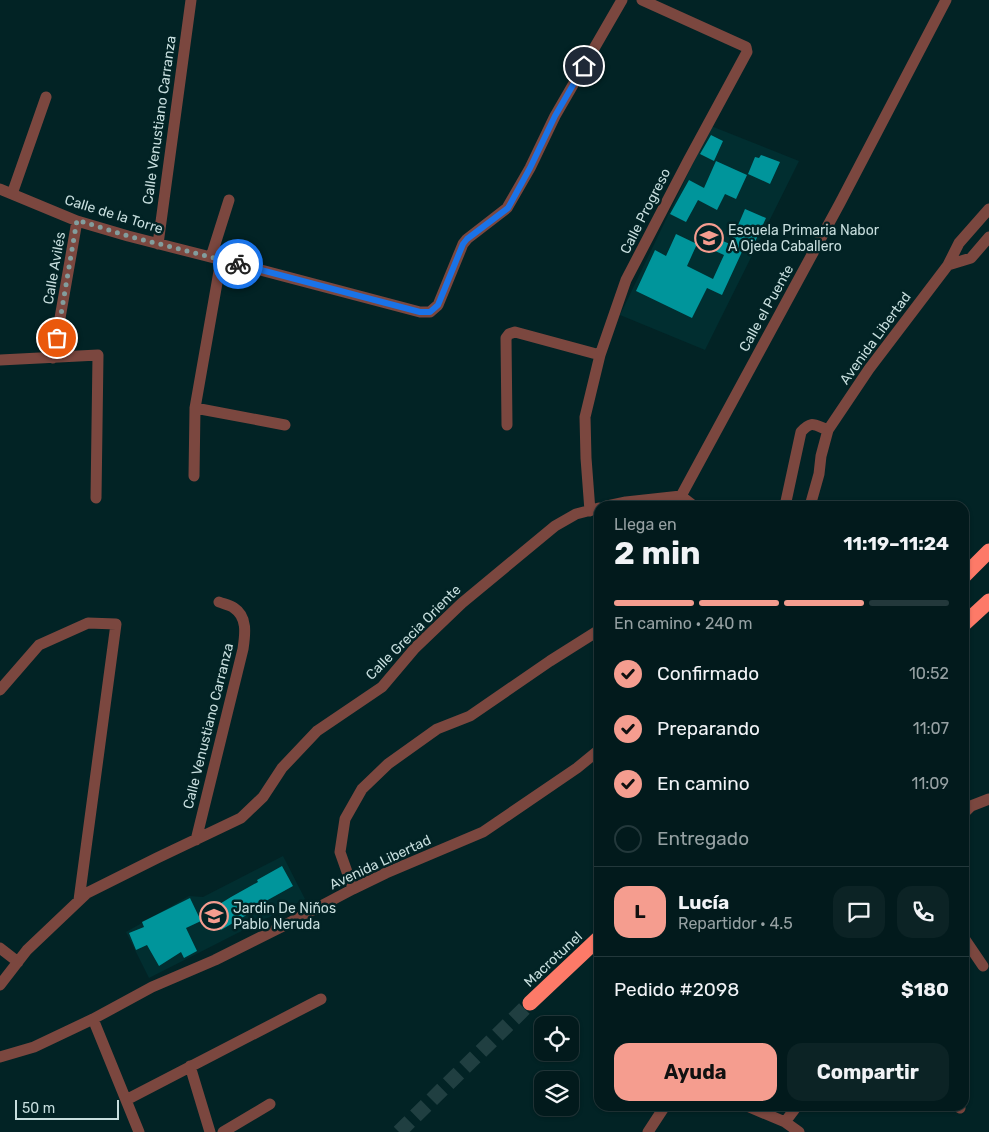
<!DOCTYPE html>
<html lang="es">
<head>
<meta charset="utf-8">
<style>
	:root { --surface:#021a1c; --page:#0c2325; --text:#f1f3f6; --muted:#96a1a3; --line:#23383b; --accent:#f59d8f }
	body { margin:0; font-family:Rubik,sans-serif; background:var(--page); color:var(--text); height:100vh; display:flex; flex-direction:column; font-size:19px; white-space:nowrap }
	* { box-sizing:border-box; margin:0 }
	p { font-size:16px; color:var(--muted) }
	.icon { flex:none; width:28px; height:28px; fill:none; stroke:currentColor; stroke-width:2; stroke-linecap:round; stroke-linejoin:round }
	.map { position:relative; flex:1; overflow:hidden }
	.side { position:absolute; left:594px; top:501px; width:375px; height:610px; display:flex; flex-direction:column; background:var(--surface); border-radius:15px; box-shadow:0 1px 4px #0004,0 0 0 1px var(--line) }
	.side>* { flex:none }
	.fabs { position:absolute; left:534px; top:1016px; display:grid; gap:10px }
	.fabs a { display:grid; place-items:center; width:45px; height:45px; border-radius:10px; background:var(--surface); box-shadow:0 1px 4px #0004,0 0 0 1px var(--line); font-size:25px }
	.scale { position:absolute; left:15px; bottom:12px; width:104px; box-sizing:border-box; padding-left:5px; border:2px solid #c7dede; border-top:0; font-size:14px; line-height:18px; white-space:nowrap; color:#c7dede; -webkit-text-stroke:4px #022325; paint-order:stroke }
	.pin { position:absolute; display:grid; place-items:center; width:42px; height:42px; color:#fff; margin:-21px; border:2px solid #fff; border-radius:50%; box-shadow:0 1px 5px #0007 }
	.courier { position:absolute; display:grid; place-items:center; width:50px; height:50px; margin:-25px; border:4px solid #1a73e8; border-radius:50%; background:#fff; color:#222; box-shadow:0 1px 6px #0007 }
	.headline em { font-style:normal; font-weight:700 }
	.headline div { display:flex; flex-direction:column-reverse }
	.headline { display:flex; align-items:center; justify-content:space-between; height:85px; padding:0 20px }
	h1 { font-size:32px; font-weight:700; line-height:38px }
	.bar { display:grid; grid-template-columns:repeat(4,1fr); gap:8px 5px; align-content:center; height:60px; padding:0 20px }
	.bar i { height:6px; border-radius:4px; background:var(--line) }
	.bar .current { background:var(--accent) }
	.bar p { grid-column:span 4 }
	.line { display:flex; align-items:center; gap:12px; padding:0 20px; border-top:1px solid var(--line) }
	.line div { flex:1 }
	.round { display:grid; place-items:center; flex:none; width:52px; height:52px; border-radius:15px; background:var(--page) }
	ol { padding:0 20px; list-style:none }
	li { display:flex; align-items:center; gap:15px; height:55px }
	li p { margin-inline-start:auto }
	li .icon { padding:5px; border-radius:50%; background:var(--accent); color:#111; stroke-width:4 }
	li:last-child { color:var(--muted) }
	li i { width:28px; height:28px; border:2px solid var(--line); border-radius:50% }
	.button { display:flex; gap:10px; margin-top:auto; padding:10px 20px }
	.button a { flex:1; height:58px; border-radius:15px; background:var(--accent); color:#111; font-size:20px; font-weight:700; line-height:58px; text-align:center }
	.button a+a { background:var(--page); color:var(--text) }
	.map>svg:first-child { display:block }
	.built { fill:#012e30 }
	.building { fill:#00959b }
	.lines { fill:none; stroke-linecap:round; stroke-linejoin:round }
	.motorway-tunnel { stroke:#203f41; stroke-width:15; stroke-dasharray:15 8; stroke-linecap:butt }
	.minor { stroke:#7b473f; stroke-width:11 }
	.motorway { stroke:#fd7a68; stroke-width:15 }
	.done { stroke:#829d9d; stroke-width:5; stroke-dasharray:0 9 }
	.route { stroke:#1a73e8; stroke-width:6 }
	.labels { text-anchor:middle; stroke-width:5; stroke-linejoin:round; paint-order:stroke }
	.street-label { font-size:14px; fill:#c7dede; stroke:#022325 }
	.poi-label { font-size:14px; fill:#c7dede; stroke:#022325; text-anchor:start }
</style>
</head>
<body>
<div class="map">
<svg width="989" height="1132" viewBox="0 0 989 1132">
	<rect width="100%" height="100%" fill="#022325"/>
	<!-- built -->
	<path class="built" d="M711,126L799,161L705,350L620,315Z
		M283,856L305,899L149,978L126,932L189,896L203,897Z"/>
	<!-- building -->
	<path class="building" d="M711,135L723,141L714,161L700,154Z
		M761,155L780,162L770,184L748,174L755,157L759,158Z
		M716,161L747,175L736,199L725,194L717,210L698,200L686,222L670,214L689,180L704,188Z
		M745,209L766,218L754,244L747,241L722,295L707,288L692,318L636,291L655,250L666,256L676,234L697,244L687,266L713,279L724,255L713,250L718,239L730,244Z
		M282,866L293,886L266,901L267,903L221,930L210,910L231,897L258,882L257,880Z
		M190,898L201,921L186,928L197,951L184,958L181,952L159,966L147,945L136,950L129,933L144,927L142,922Z"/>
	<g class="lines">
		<!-- motorway-tunnel -->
		<path class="motorway-tunnel" d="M399,1132L530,1003"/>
		<!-- minor -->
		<path class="minor" d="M0,189L77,221L128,236L234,263L420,312H430L438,305L463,244L467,239L507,208L530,168L555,116L622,0
			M12,194L46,97
			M158,244L191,0
			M211,257L229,200
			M948,265L971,258L989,237
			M53,358L77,221
			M0,360L98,355L96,498
			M195,408L285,425
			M507,425L506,338L509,334L515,332L600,355
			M194,476L195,408L221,260
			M681,496L840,203L946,0
			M681,496L694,506
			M607,506L626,502L681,496
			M785,506L801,432C812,420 814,425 828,430
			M810,506L819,474L821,456L828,430L869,369L948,265L959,243L989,209
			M590,511L586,458L585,417L600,355L626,280L688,161L747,52L746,47L642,0
			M0,690L39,645L88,623L116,624L79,900
			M964,813L971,806L989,799
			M196,840L243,649C245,635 248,617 234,608C230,605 224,604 219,602
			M353,889L340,852L345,819L362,789L388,764L437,729L470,716L550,661L596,632L599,629
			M964,938L983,966
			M0,948L18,962
			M0,985L27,950L87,893L157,858L241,818L263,797L282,768L317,731L382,687L415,648L462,603L555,526L576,514L599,508
			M93,1019L139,1132
			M0,1057L34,1047L93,1019L152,987L215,960L283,926L353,889L386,873L483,832L577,768L599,750
			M190,1066L210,1132
			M126,1100L321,999
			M747,1106L785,1122L799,1132
			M959,1106L960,1108
			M785,1122L797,1106
			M223,1132L270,1104
			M648,1132L665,1106"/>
		<!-- motorway -->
		<path class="motorway" d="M964,576L989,551
			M964,624L989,601
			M530,1003L599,938"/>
	</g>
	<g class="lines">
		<!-- done -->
		<path class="done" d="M57,338L77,220L128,236L238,264"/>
		<!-- route -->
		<path class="route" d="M238,264L420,312H430L438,305L463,244L467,239L508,208L530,168L555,116L584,66"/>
	</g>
	<!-- icons -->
	<defs>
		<symbol id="school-ring" viewBox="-11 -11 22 22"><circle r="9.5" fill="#022325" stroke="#f59d8f" stroke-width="1.5"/><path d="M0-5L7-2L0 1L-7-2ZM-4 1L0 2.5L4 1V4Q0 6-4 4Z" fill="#f59d8f"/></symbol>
	</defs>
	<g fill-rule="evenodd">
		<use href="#school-ring" x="693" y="222" width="32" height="32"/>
		<use href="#school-ring" x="198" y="900" width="32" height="32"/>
	</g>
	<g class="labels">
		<!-- street labels -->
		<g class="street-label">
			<text transform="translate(159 120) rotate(-82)" y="5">Calle Venustiano Carranza</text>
			<text transform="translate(645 211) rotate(-63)" y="5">Calle Progreso</text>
			<text transform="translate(114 214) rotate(17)" y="5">Calle de la Torre</text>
			<text transform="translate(54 268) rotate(-80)" y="5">Calle Avilés</text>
			<text transform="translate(766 308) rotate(-61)" y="5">Calle el Puente</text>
			<text transform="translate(875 338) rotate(-54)" y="5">Avenida Libertad</text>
			<text transform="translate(413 632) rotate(-45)" y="5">Calle Grecia Oriente</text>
			<text transform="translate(208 726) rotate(-76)" y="5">Calle Venustiano Carranza</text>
			<text transform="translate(380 862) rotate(-25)" y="5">Avenida Libertad</text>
			<text transform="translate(553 959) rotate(-43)" y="5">Macrotunel</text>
		</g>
		<!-- poi labels -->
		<g class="poi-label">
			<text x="728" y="235">Escuela Primaria Nabor<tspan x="728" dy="16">A Ojeda Caballero</tspan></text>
			<text x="233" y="913">Jardin De Niños<tspan x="233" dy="16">Pablo Neruda</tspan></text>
		</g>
	</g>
</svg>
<div class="fabs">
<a><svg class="icon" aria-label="locate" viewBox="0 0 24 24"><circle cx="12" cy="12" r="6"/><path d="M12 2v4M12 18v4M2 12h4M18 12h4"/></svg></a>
<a><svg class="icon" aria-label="layers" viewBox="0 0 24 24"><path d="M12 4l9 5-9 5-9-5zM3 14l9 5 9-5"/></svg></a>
</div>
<div class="scale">50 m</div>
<div class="pin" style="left:57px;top:338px;background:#ea580c"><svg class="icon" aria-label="bag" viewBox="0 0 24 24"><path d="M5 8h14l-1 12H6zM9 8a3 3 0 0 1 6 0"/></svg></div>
<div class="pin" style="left:584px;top:66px;background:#1f2937"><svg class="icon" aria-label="home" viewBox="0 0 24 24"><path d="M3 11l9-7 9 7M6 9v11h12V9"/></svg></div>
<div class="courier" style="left:238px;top:264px"><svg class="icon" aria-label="bike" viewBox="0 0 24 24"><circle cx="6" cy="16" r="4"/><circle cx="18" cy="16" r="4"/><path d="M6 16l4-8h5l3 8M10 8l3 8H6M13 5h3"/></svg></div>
<section class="side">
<div class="headline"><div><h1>2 min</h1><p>Llega en</p></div><em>11:19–11:24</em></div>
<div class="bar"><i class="current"></i><i class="current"></i><i class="current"></i><i></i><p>En camino · 240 m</p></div>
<ol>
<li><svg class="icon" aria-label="check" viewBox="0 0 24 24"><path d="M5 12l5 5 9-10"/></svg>Confirmado<p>10:52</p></li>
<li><svg class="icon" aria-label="check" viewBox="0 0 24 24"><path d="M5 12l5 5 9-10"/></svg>Preparando<p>11:07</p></li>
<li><svg class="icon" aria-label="check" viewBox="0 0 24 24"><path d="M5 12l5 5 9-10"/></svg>En camino<p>11:09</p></li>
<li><i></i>Entregado</li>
</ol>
<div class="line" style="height:90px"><b class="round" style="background:var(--accent);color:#111">L</b><div><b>Lucía</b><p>Repartidor · 4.5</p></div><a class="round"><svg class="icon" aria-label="chat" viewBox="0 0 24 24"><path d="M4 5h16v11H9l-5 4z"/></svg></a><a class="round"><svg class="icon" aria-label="phone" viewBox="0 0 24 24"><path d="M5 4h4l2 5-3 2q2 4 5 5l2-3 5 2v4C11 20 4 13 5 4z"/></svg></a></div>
<div class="line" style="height:65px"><div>Pedido #2098</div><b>$180</b></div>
<div class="button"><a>Ayuda</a><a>Compartir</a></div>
</section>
</div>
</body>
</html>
